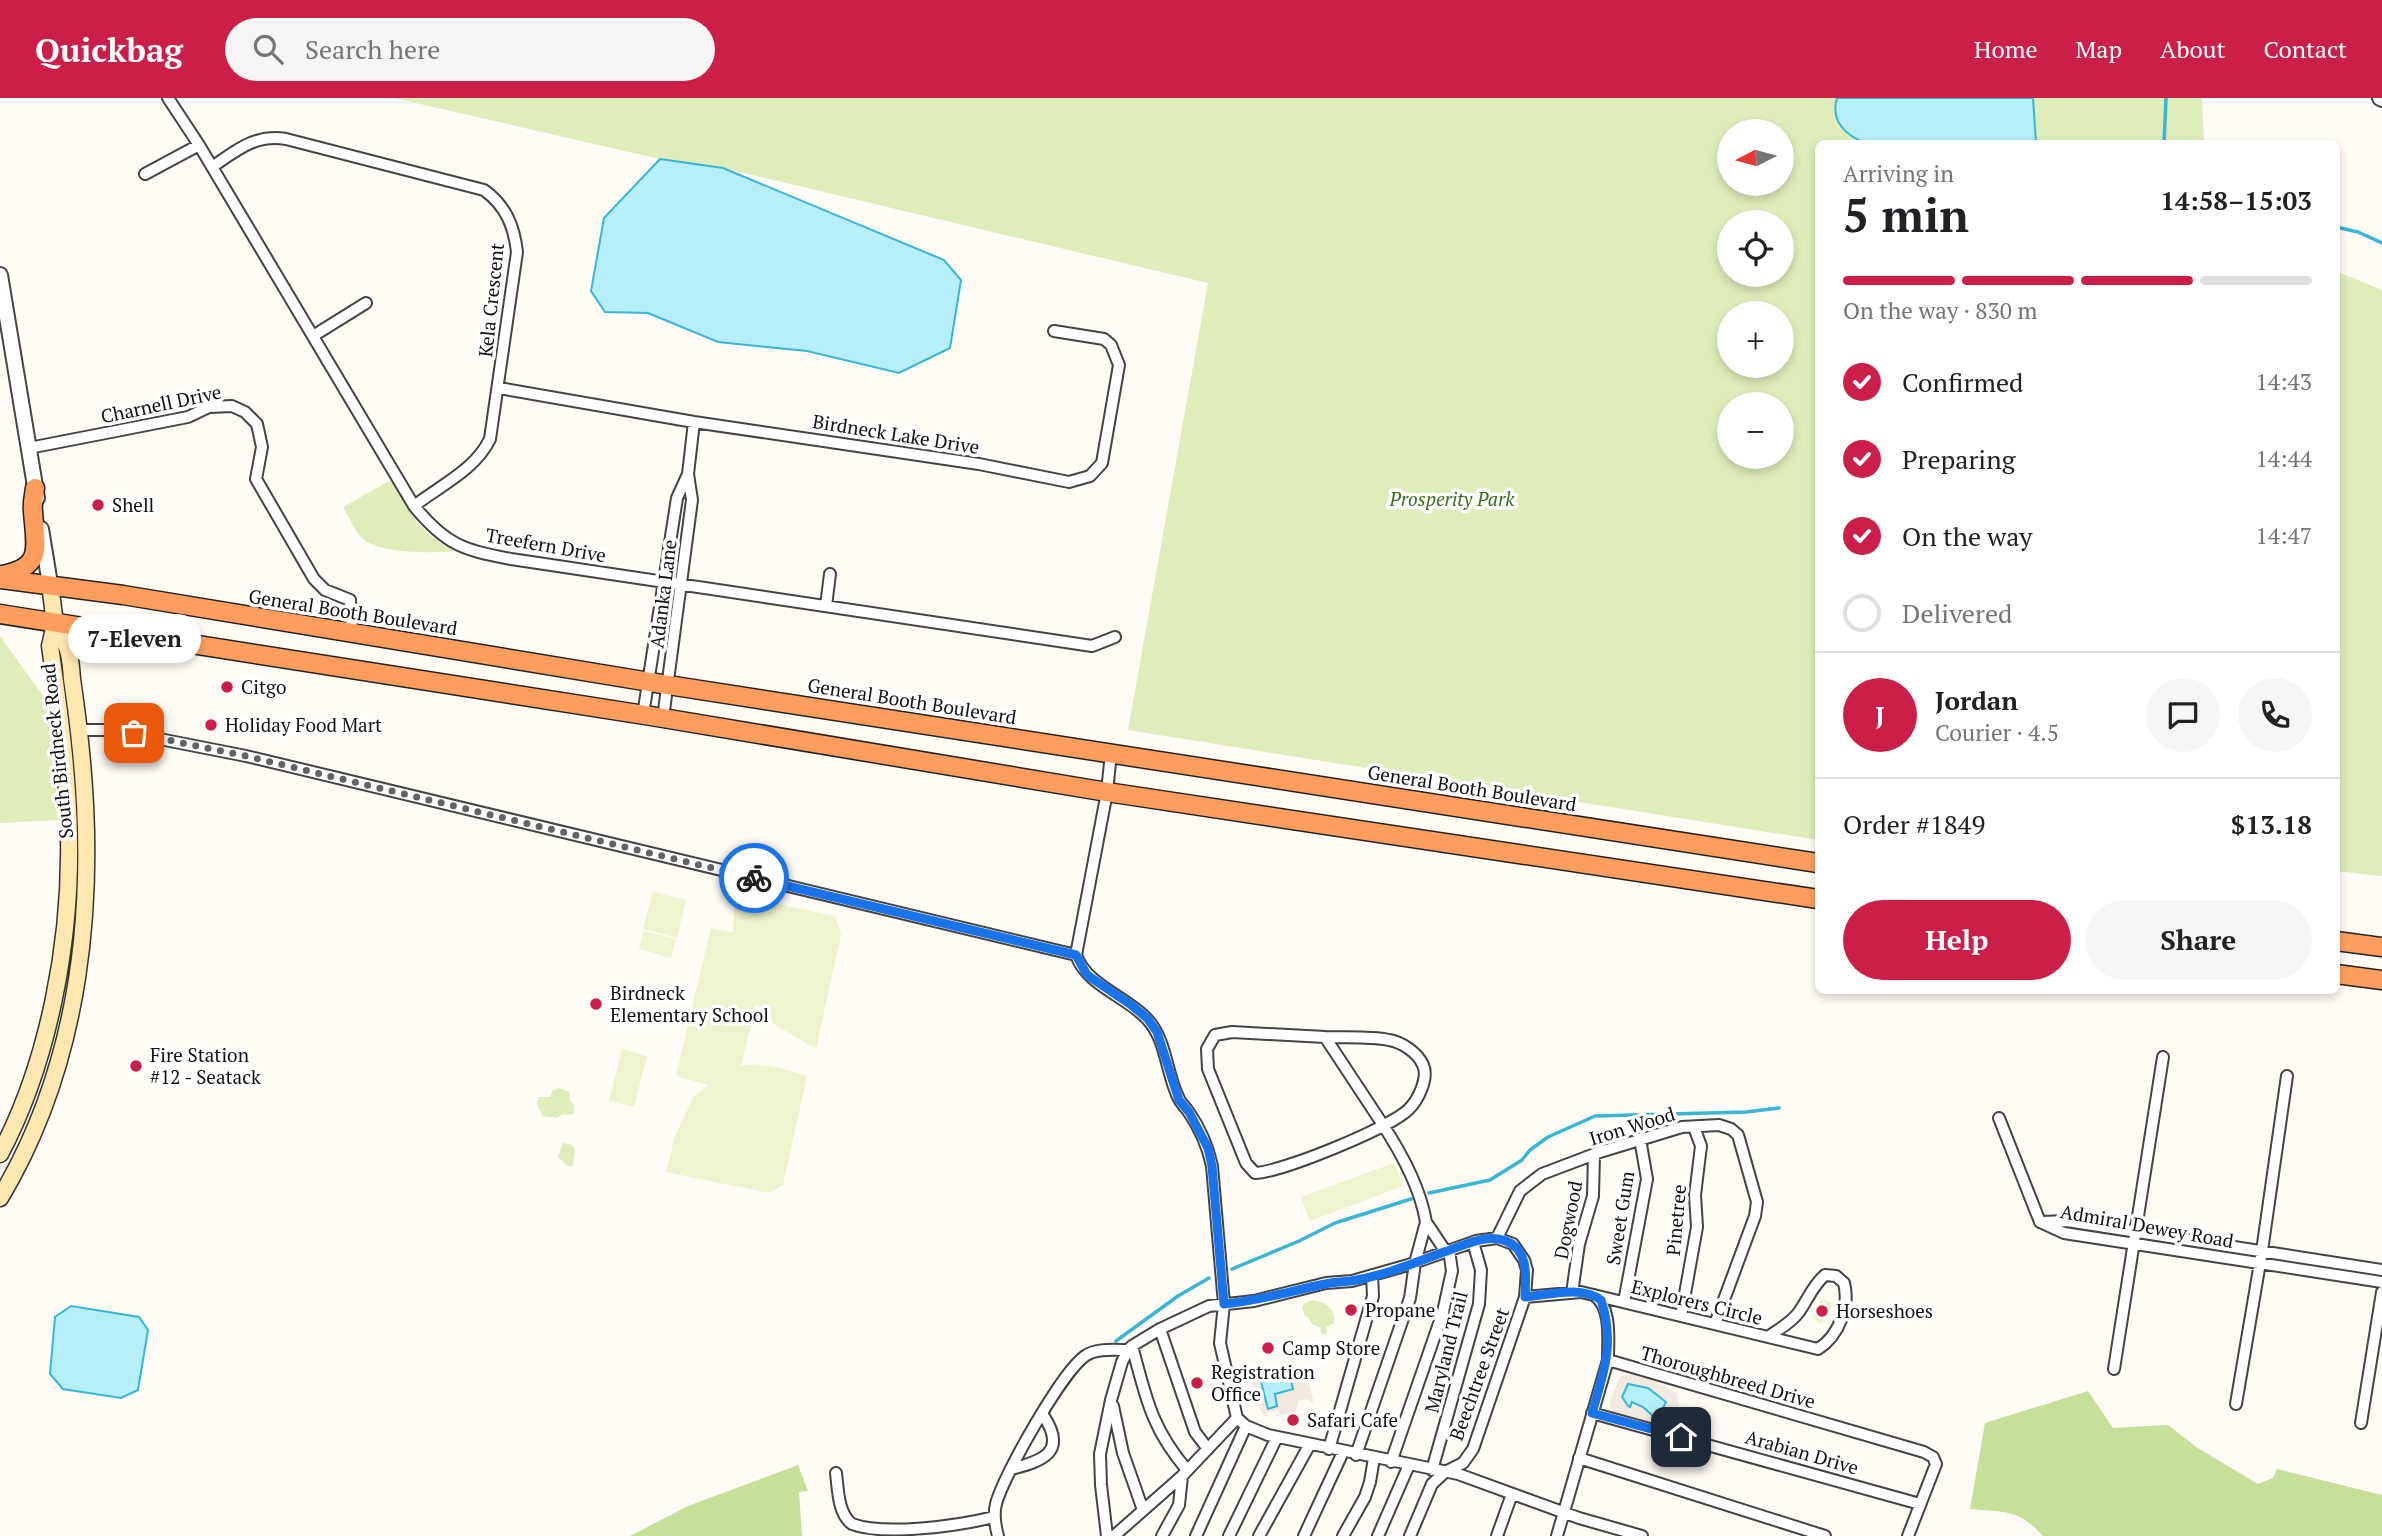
<!DOCTYPE html>
<html lang="en">
<head>
<meta charset="utf-8">
<style>
	:root { --surface:#fff; --page:#f6f6f6; --text:#202124; --muted:#757577; --line:#e0e0e0; --accent:#cb1f49 }
	body { margin:0; font-family:"PT Serif",serif; background:var(--page); color:var(--text); height:100vh; display:flex; flex-direction:column; font-size:26px; white-space:nowrap }
	* { box-sizing:border-box; margin:0 }
	p { font-size:23px; color:var(--muted) }
	.icon { flex:none; width:38px; height:38px; fill:none; stroke:currentColor; stroke-width:2; stroke-linecap:round; stroke-linejoin:round }
	.map { position:relative; flex:1; overflow:hidden }
	.details { position:absolute; left:1815px; top:42px; width:525px; height:854px; display:flex; flex-direction:column; background:var(--surface); border-radius:10px; box-shadow:0 4px 10px #0003 }
	.details>* { flex:none }
	.needle { width:46px; rotate:264deg }
	.controls { position:absolute; left:1717px; top:21px; display:grid; gap:14px }
	.controls a { display:grid; place-items:center; width:77px; height:77px; border-radius:50%; background:var(--surface); box-shadow:0 4px 10px #0003; font-size:35px }
	.pin { position:absolute; display:grid; place-items:center; width:60px; height:60px; color:#fff; margin:-30px; border-radius:14px; box-shadow:0 4px 10px #0006 }
	.courier { position:absolute; display:grid; place-items:center; width:70px; height:70px; margin:-35px; border:5px solid #1a73e8; border-radius:50%; background:#fff; color:#222; box-shadow:0 2px 9px #0007 }
	.bubble { position:absolute; height:49px; border-radius:24px; background:var(--surface); box-shadow:0 4px 10px #0003; font-size:23px; font-weight:800; line-height:49px; text-align:center }
	.overview em { font-style:normal; font-weight:800 }
	.overview div { display:flex; flex-direction:column-reverse }
	.overview { display:flex; align-items:center; justify-content:space-between; height:119px; padding:0 28px }
	h1 { font-size:46px; font-weight:800; line-height:52px }
	.bar { display:grid; grid-template-columns:repeat(4,1fr); gap:10px 7px; align-content:center; height:84px; padding:0 28px }
	.bar i { height:9px; border-radius:5px; background:var(--line) }
	.bar .active { background:var(--accent) }
	.bar p { grid-column:span 4 }
	.line { display:flex; align-items:center; gap:18px; padding:0 28px; border-top:2px solid var(--line) }
	.line div { flex:1 }
	.round { display:grid; place-items:center; flex:none; width:74px; height:74px; border-radius:37px; background:var(--page) }
	ol { padding:0 28px; list-style:none }
	li { display:flex; align-items:center; gap:21px; height:77px }
	li p { margin-inline-start:auto }
	li .icon { padding:7px; border-radius:50%; background:var(--accent); color:#fff; stroke-width:4 }
	li:last-child { color:var(--muted) }
	li i { width:38px; height:38px; border:4px solid var(--line); border-radius:50% }
	.cta { display:flex; gap:14px; margin-top:auto; padding:14px 28px }
	.cta a { flex:1; height:80px; border-radius:42px; background:var(--accent); color:#fff; font-size:28px; font-weight:800; line-height:80px; text-align:center }
	.cta a+a { background:var(--page); color:var(--text) }
	header { display:flex; align-items:center; gap:42px; box-sizing:border-box; height:98px; padding:0 35px; background:var(--accent); color:#fff }
	header strong { font-size:33px }
	nav { display:flex; gap:38px; margin-inline-start:auto; font-size:24px }
	.search { width:490px; height:63px; background:var(--page); display:flex; align-items:center; gap:18px; box-sizing:border-box; padding:0 24px; border-radius:38px; color:var(--muted); font-size:26px }
	.map>svg:first-child { display:block }
	.green { fill:#dfedbb; fill-rule:evenodd }
	.forest { fill:#c6df99 }
	.pitch { fill:#eef4cd }
	.plaza { fill:#f2eae1; fill-rule:evenodd }
	.water { fill:#b6eefa; stroke:#38b6d6; stroke-width:2 }
	.lines { fill:none; stroke-linecap:round; stroke-linejoin:round }
	.stream { stroke:#38b6d6; stroke-width:3.5 }
	.minor-casing { stroke:#444; stroke-width:14 }
	.tertiary-casing { stroke:#444; stroke-width:18 }
	.secondary-casing { stroke:#333; stroke-width:19 }
	.trunk-casing { stroke:#222; stroke-width:21 }
	.minor { stroke:#fff; stroke-width:10 }
	.tertiary { stroke:#fff; stroke-width:14 }
	.secondary { stroke:#ffe7b0; stroke-width:16 }
	.trunk { stroke:#fe9e5e; stroke-width:18 }
	.done { stroke:#646361; stroke-width:7; stroke-dasharray:0 12.6 }
	.route { stroke:#1a73e8; stroke-width:9 }
	.poi-dot { fill:#cb1f49; stroke:#fff; stroke-width:2.5 }
	.labels { text-anchor:middle; stroke-width:7; stroke-linejoin:round; paint-order:stroke }
	.street-label { font-size:19px; fill:#111; stroke:#fff }
	.park-label { font-size:19px; font-style:italic; fill:#3d6e1b; stroke:#fff }
	.poi-label { font-size:19px; fill:#111; stroke:#fff; text-anchor:start }
</style>
</head>
<body>
<header>
<strong>Quickbag</strong>
<div class="search"><svg class="icon" aria-label="search" viewBox="0 0 24 24"><circle cx="10" cy="10" r="6"/><path d="M15 15l6 6"/></svg>Search here</div>
<nav><a>Home</a><a>Map</a><a>About</a><a>Contact</a></nav>
</header>
<div class="map">
<svg width="2382" height="1438" viewBox="0 0 2382 1438">
	<rect width="100%" height="100%" fill="#fffbf5"/>
	<!-- green -->
	<path class="green" d="M394,0H2202L2204,45L1818,46V742L1128,632L1208,185L723,70L660,61ZM1729,33H1782V86H1729ZM1729,124H1782V177H1729ZM1729,215H1782V268H1729ZM1729,306H1782V359H1729Z
		M2336,173L2382,192V778L2336,773Z
		M391,382C410,414 420,437 456,453C432,455 377,457 360,438C353,430 349,418 343,409Z
		M0,538L51,609L59,722L0,725Z
		M559,990L570,994L569,1001L574,1007V1015L570,1017L563,1016L557,1020L543,1018L537,1006L539,999H550L553,992Z
		M563,1045L572,1047L575,1052L573,1068L569,1069L558,1059Z
		M1312,1202C1322,1204 1330,1206 1334,1217V1225L1326,1229L1327,1235L1323,1236L1320,1233L1321,1230L1312,1226L1308,1219L1305,1218L1302,1210L1304,1206Z"/>
	<!-- forest -->
	<path class="forest" d="M2088,1293L2113,1330L2168,1327L2196,1349L2258,1386L2273,1380L2277,1371L2382,1397V1438H2043C2019,1411 2004,1414 1970,1411L1985,1325Z
		M798,1367L808,1393L799,1394L802,1438H630L688,1408Z"/>
	<!-- pitch -->
	<path class="pitch" d="M653,794L686,802L677,840L643,831Z
		M735,797L835,818L841,837L816,951L774,926L756,906L741,968C764,963 785,972 807,978L783,1087L769,1095L666,1074L675,1038L694,998L709,987L676,978L711,830L733,835Z
		M643,833L676,841L671,860L639,851Z
		M622,951L647,958L634,1009L609,1003Z
		M1394,1065L1403,1088L1310,1123L1301,1099Z
		M1822,1200L1833,1206L1822,1226L1812,1220Z"/>
	<!-- plaza -->
	<path class="plaza" d="M1294,1263L1295,1266L1307,1272L1314,1307L1307,1301L1299,1303L1295,1314L1282,1317V1319L1278,1312L1267,1315V1319L1264,1318L1253,1299L1251,1276ZM1282,1276L1293,1291L1274,1296L1268,1310L1261,1285L1283,1279Z
		M1630,1276L1654,1283L1677,1295L1679,1309L1671,1325L1664,1331L1615,1315L1610,1309V1302L1620,1279Z"/>
	<!-- water -->
	<path class="water" d="M1837,0H2033L2036,45H1866C1846,38 1830,23 1837,0Z
		M660,61L723,70L944,162L961,182L950,250L899,275L807,253L718,244L648,215L605,214L591,193L604,120Z
		M71,1208L139,1219L148,1232L138,1292L121,1300L63,1291L50,1276L55,1219Z
		M1288,1272L1293,1291L1275,1296L1277,1308L1268,1311L1261,1284L1282,1279L1280,1274Z
		M1628,1286L1648,1290L1666,1304L1659,1318L1654,1319L1643,1309L1632,1304L1630,1309L1628,1308L1622,1299Z"/>
	<g class="lines">
		<!-- stream -->
		<path class="stream" d="M2164,46L2166,0
			M2336,129L2358,134L2382,145
			M1429,1095L1490,1082L1522,1062L1530,1052L1548,1039L1595,1018L1746,1014L1779,1010
			M1232,1171L1299,1143L1335,1125L1411,1101
			M1116,1243L1178,1198L1209,1180"/>
		<defs>
			<path id="minor" d="M168,0L199,47L414,408C446,447 463,452 511,461L1092,548L1115,539
				M212,69C237,52 255,36 286,41L484,92C506,108 514,128 517,154L490,341C475,372 441,387 414,408
				M145,76L199,47
				M313,238L366,205
				M499,290L694,324L979,366L1069,384L1090,378L1102,365L1119,267L1111,247L1104,241L1054,233
				M29,350L188,319L209,309L232,308L245,314L257,326L262,349L256,381L314,481L325,492L350,502L352,535
				M826,508L830,476
				M643,617L677,400L688,376
				M663,620L692,402L688,376L694,324
				M79,632H114L246,658L1076,857
				M1111,655L1107,694L1076,857C1087,888 1126,898 1147,921C1167,942 1166,976 1179,1001C1181,1005 1185,1009 1188,1013C1200,1030 1208,1049 1212,1068L1224,1206L1220,1245L1237,1320
				M1325,939C1346,940 1369,938 1389,942C1402,944 1418,955 1423,967C1429,980 1418,1002 1409,1011C1390,1030 1282,1074 1255,1075L1246,1065L1208,971L1207,951L1215,937L1232,934L1325,939L1381,1024C1401,1054 1420,1088 1426,1124
				M1999,1020L2040,1124
				M2040,1124L2064,1135L2382,1184
				M2042,1124L2067,1123L2382,1172
				M1497,1140L1520,1093L1542,1076L1600,1054L1682,1029L1719,1027L1731,1031L1738,1037L1757,1104L1755,1118L1715,1226
				M1572,1195L1579,1146L1593,1098L1594,1056
				M1594,1197C1612,1210 1608,1241 1608,1262
				M1525,1199L1581,1194L1818,1251C1839,1238 1850,1208 1844,1185L1836,1178L1825,1177C1813,1187 1808,1201 1799,1214C1791,1225 1779,1231 1768,1239
				M1624,1204L1647,1081L1640,1041
				M1681,1218L1697,1129L1695,1097L1701,1048L1694,1029
				M1160,1231L1195,1334L1208,1351
				M1132,1248C1146,1299 1151,1330 1187,1372
				M2114,1271L2163,959
				M2236,1306L2262,1153L2287,978
				M1113,1308L1123,1355L1143,1412
				M1592,1315L1920,1406
				M1237,1320L1246,1328L1268,1337L1458,1376L1579,1420L1642,1438
				M2361,1325L2382,1194
				M1329,1351L1373,1198L1372,1177
				M1356,1357L1410,1200L1415,1165L1426,1124L1446,1154
				M1579,1360L1825,1438
				M1391,1364L1443,1214L1452,1173L1449,1152
				M1011,1371C1043,1363 1068,1354 1043,1317
				M1432,1372L1479,1206L1481,1172L1473,1144
				M836,1375C838,1391 838,1416 852,1426C885,1438 957,1428 994,1419
				M998,1438C995,1427 993,1417 996,1406C1003,1378 1062,1274 1085,1258C1096,1250 1114,1252 1128,1252
				M1107,1438L1101,1387L1100,1356L1111,1302L1122,1264L1128,1252L1132,1248L1160,1231L1209,1208L1254,1203L1326,1185L1352,1183L1408,1167L1476,1143L1497,1140L1513,1146L1524,1162L1527,1172L1525,1199L1473,1351L1463,1365L1445,1374L1432,1386L1410,1438
				M1114,1438L1182,1378L1237,1320
				M1162,1438L1179,1407L1182,1378
				M1196,1438L1246,1328
				M1229,1438L1277,1339
				M1259,1438L1310,1346
				M1304,1438L1343,1354
				M1343,1438L1365,1399L1370,1384L1374,1360
				M1378,1438L1409,1367
				M1497,1438L1512,1396
				M1557,1438L1608,1262L1924,1354L1933,1359L1936,1366L1908,1438"/>
			<path id="tertiary" d="M2380,0L2382,1
				M0,177L37,400
				M41,431L50,486"/>
			<path id="secondary" d="M0,1056C49,964 71,843 69,740C68,675 59,611 50,548L55,526L50,486
				M0,1100C82,963 97,800 80,644C78,623 75,602 72,581C71,571 71,559 67,549C64,541 59,534 55,526"/>
			<path id="trunk" d="M2,477C45,469 35,448 33,413C32,405 34,398 35,390
				M0,481L123,497L668,587L1818,765
				M0,516L651,618L1107,694L1818,801
				M2336,843L2382,849
				M2336,876L2382,882"/>
		</defs>
		<!-- minor casing -->
		<use href="#minor" class="minor-casing"/>
		<!-- tertiary casing -->
		<use href="#tertiary" class="tertiary-casing"/>
		<!-- secondary casing -->
		<use href="#secondary" class="secondary-casing"/>
		<!-- trunk casing -->
		<use href="#trunk" class="trunk-casing"/>
		<!-- minor -->
		<use href="#minor" class="minor"/>
		<!-- tertiary -->
		<use href="#tertiary" class="tertiary"/>
		<!-- secondary -->
		<use href="#secondary" class="secondary"/>
		<!-- trunk -->
		<use href="#trunk" class="trunk"/>
	</g>
	<g class="lines">
		<!-- done -->
		<path class="done" d="M134,635L246,658L754,780"/>
		<!-- route -->
		<path class="route" d="M754,780L1076,857L1087,877L1130,906L1147,920L1157,934L1179,1002L1189,1014L1208,1050L1212,1068L1224,1206C1259,1203 1291,1193 1325,1186C1334,1184 1342,1184 1351,1183C1383,1178 1414,1165 1444,1154C1463,1148 1486,1135 1506,1143C1529,1152 1526,1178 1525,1199C1548,1197 1581,1187 1601,1202C1615,1245 1604,1274 1592,1315L1681,1339"/>
	</g>
	<!-- markers -->
	<g class="poi-dot">
		<circle cx="98" cy="407" r="7"/>
		<circle cx="227" cy="589" r="7"/>
		<circle cx="211" cy="627" r="7"/>
		<circle cx="596" cy="906" r="7"/>
		<circle cx="136" cy="968" r="7"/>
		<circle cx="1351" cy="1212" r="7"/>
		<circle cx="1822" cy="1213" r="7"/>
		<circle cx="1268" cy="1250" r="7"/>
		<circle cx="1197" cy="1285" r="7"/>
		<circle cx="1293" cy="1322" r="7"/>
	</g>
	<g class="labels">
		<!-- street labels -->
		<g class="street-label">
			<text transform="translate(491 202) rotate(-84)" y="7">Kela Crescent</text>
			<text transform="translate(161 306) rotate(-12)" y="7">Charnell Drive</text>
			<text transform="translate(896 336) rotate(9)" y="7">Birdneck Lake Drive</text>
			<text transform="translate(546 447) rotate(10)" y="7">Treefern Drive</text>
			<text transform="translate(663 496) rotate(-83)" y="7">Adanka Lane</text>
			<text transform="translate(353 514) rotate(9)" y="7">General Booth Boulevard</text>
			<text transform="translate(912 603) rotate(9)" y="7">General Booth Boulevard</text>
			<text transform="translate(57 653) rotate(-96)" y="7">South Birdneck Road</text>
			<text transform="translate(1472 690) rotate(9)" y="7">General Booth Boulevard</text>
			<text transform="translate(1632 1028) rotate(-17)" y="7">Iron Wood</text>
			<text transform="translate(1620 1120) rotate(-81)" y="7">Sweet Gum</text>
			<text transform="translate(1568 1122) rotate(-79)" y="7">Dogwood</text>
			<text transform="translate(1676 1122) rotate(-85)" y="7">Pinetree</text>
			<text transform="translate(2147 1128) rotate(10)" y="7">Admiral Dewey Road</text>
			<text transform="translate(1697 1204) rotate(14)" y="7">Explorers Circle</text>
			<text transform="translate(1446 1254) rotate(-76)" y="7">Maryland Trail</text>
			<text transform="translate(1479 1276) rotate(-70)" y="7">Beechtree Street</text>
			<text transform="translate(1728 1279) rotate(16)" y="7">Thoroughbreed Drive</text>
			<text transform="translate(1802 1354) rotate(16)" y="7">Arabian Drive</text>
		</g>
		<!-- park labels -->
		<g class="park-label">
			<text x="1452" y="408">Prosperity Park</text>
		</g>
		<!-- poi labels -->
		<g class="poi-label">
			<text x="112" y="414">Shell</text>
			<text x="241" y="596">Citgo</text>
			<text x="225" y="634">Holiday Food Mart</text>
			<text x="610" y="902">Birdneck<tspan x="610" dy="22">Elementary School</tspan></text>
			<text x="150" y="964">Fire Station<tspan x="150" dy="22">#12 - Seatack</tspan></text>
			<text x="1365" y="1219">Propane</text>
			<text x="1836" y="1220">Horseshoes</text>
			<text x="1282" y="1257">Camp Store</text>
			<text x="1211" y="1281">Registration<tspan x="1211" dy="22">Office</tspan></text>
			<text x="1307" y="1329">Safari Cafe</text>
		</g>
	</g>
</svg>
<div class="controls">
<a><svg class="needle" viewBox="-14 -14 28 28"><path d="M0-13l5 13h-10z" fill="#e53935"/><path d="M0 13l5-13h-10z" fill="#757577"/></svg></a>
<a><svg class="icon" aria-label="locate" viewBox="0 0 24 24"><circle cx="12" cy="12" r="6"/><path d="M12 2v4M12 18v4M2 12h4M18 12h4"/></svg></a>
<a>+</a>
<a>−</a>
</div>
<div class="pin" style="left:134px;top:635px;background:#ea580c"><svg class="icon" aria-label="bag" viewBox="0 0 24 24"><path d="M5 8h14l-1 12H6zM9 8a3 3 0 0 1 6 0"/></svg></div>
<div class="pin" style="left:1681px;top:1339px;background:#1f2937"><svg class="icon" aria-label="home" viewBox="0 0 24 24"><path d="M3 11l9-7 9 7M6 9v11h12V9"/></svg></div>
<div class="courier" style="left:754px;top:780px"><svg class="icon" aria-label="bike" viewBox="0 0 24 24"><circle cx="6" cy="16" r="4"/><circle cx="18" cy="16" r="4"/><path d="M6 16l4-8h5l3 8M10 8l3 8H6M13 5h3"/></svg></div>
<div class="bubble" style="left:68px;top:516px;width:133px">7-Eleven</div>
<section class="details">
<div class="overview"><div><h1>5 min</h1><p>Arriving in</p></div><em>14:58–15:03</em></div>
<div class="bar"><i class="active"></i><i class="active"></i><i class="active"></i><i></i><p>On the way · 830 m</p></div>
<ol>
<li><svg class="icon" aria-label="check" viewBox="0 0 24 24"><path d="M5 12l5 5 9-10"/></svg>Confirmed<p>14:43</p></li>
<li><svg class="icon" aria-label="check" viewBox="0 0 24 24"><path d="M5 12l5 5 9-10"/></svg>Preparing<p>14:44</p></li>
<li><svg class="icon" aria-label="check" viewBox="0 0 24 24"><path d="M5 12l5 5 9-10"/></svg>On the way<p>14:47</p></li>
<li><i></i>Delivered</li>
</ol>
<div class="line" style="height:126px"><b class="round" style="background:var(--accent);color:#fff">J</b><div><b>Jordan</b><p>Courier · 4.5</p></div><a class="round"><svg class="icon" aria-label="chat" viewBox="0 0 24 24"><path d="M4 5h16v11H9l-5 4z"/></svg></a><a class="round"><svg class="icon" aria-label="phone" viewBox="0 0 24 24"><path d="M5 4h4l2 5-3 2q2 4 5 5l2-3 5 2v4C11 20 4 13 5 4z"/></svg></a></div>
<div class="line" style="height:91px"><div>Order #1849</div><b>$13.18</b></div>
<div class="cta"><a>Help</a><a>Share</a></div>
</section>
</div>
</body>
</html>
